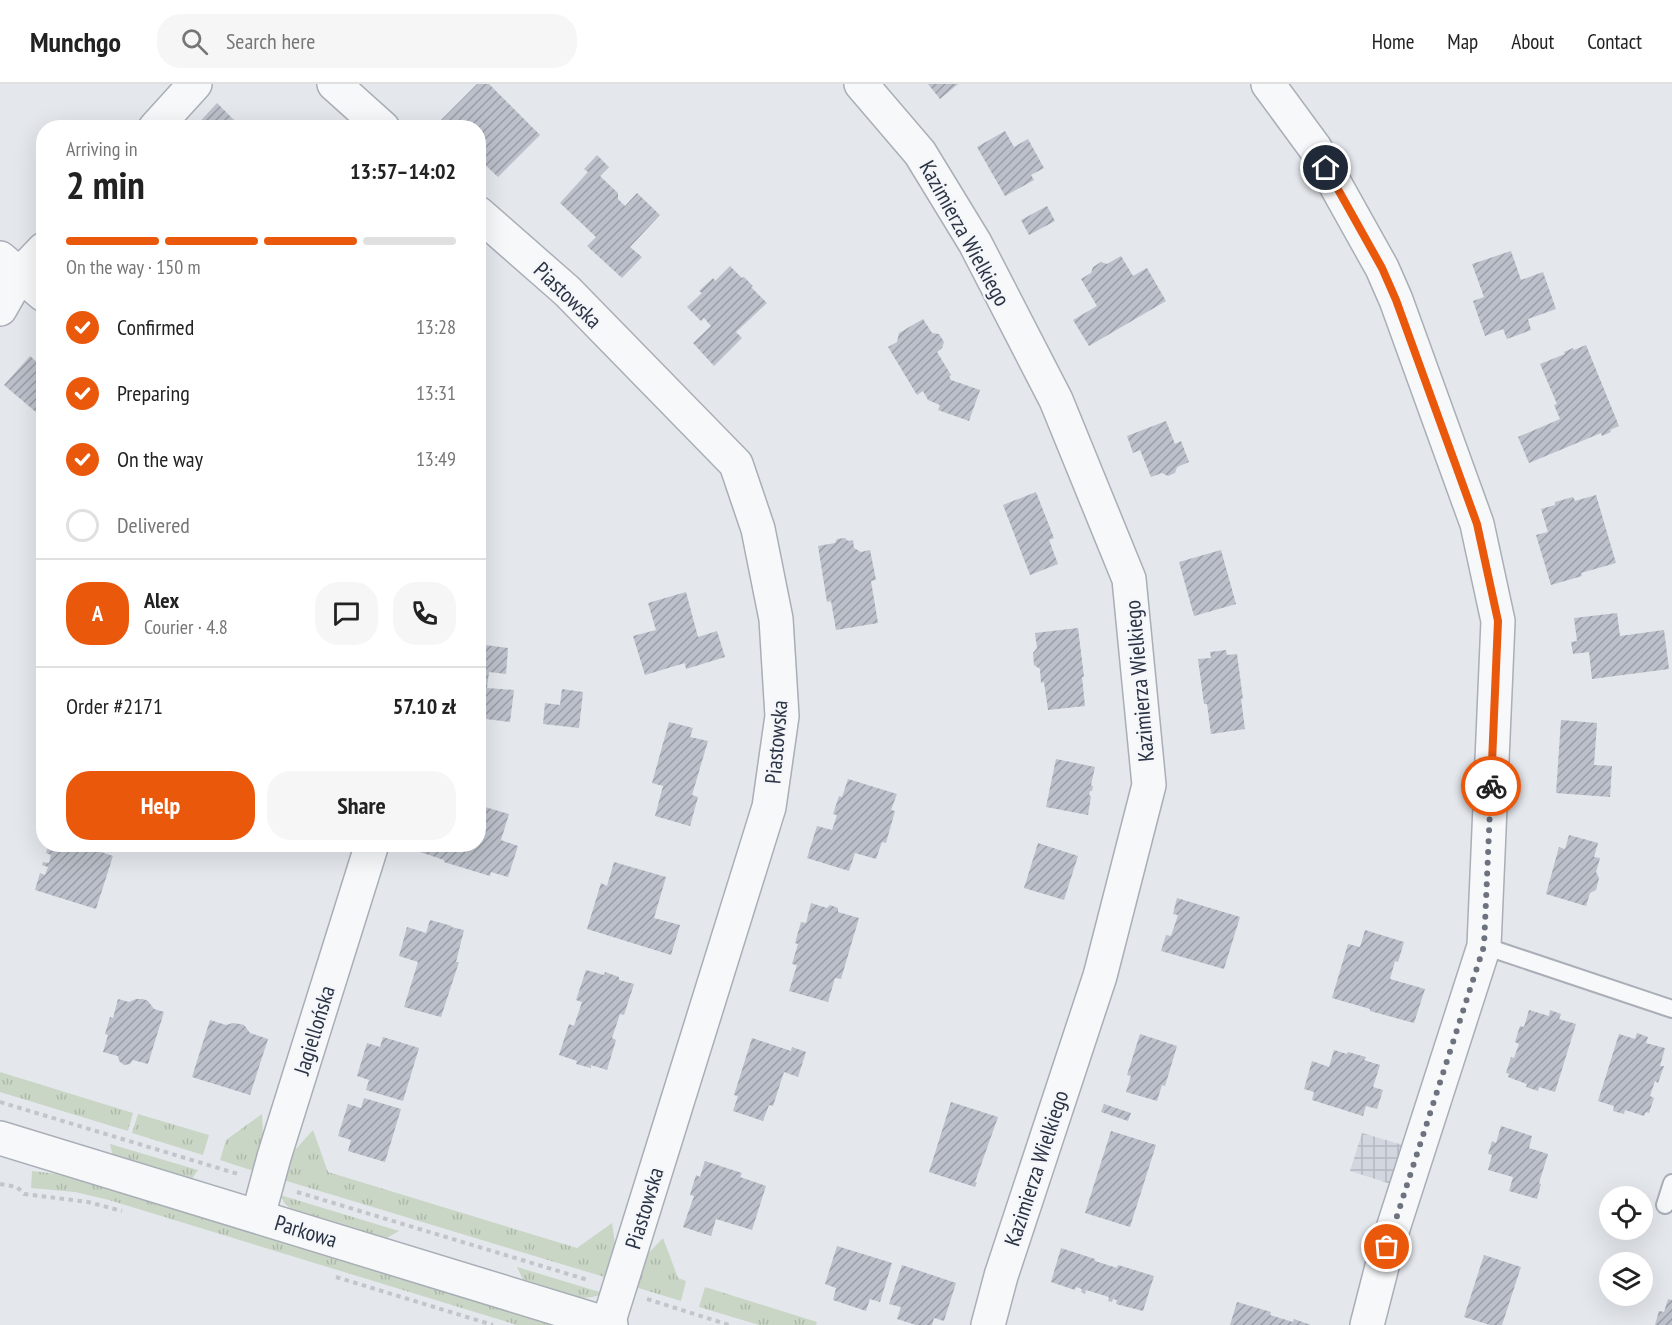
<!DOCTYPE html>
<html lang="en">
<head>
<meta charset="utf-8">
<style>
	:root { --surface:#fff; --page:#f6f6f6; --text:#222; --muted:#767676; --line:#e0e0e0; --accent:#ea580c }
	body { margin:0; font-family:"PT Sans Narrow",sans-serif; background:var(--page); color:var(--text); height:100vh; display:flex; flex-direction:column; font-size:22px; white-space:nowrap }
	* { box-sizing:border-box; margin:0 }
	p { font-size:20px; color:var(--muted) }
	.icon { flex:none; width:33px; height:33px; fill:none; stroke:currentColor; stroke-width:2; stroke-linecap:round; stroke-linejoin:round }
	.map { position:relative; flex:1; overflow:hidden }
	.panel { position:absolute; left:36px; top:36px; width:450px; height:732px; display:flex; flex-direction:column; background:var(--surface); border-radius:24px; box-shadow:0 6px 24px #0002 }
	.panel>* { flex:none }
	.tools { position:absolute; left:1599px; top:1102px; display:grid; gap:12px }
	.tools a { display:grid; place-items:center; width:54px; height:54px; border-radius:50%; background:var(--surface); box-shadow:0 6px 24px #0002; font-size:30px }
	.pin { position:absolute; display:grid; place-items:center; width:51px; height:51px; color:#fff; margin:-26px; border:3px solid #fff; border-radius:50%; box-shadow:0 2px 6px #0007 }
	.courier { position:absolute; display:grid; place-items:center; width:60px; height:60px; margin:-30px; border:4px solid #ea580c; border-radius:50%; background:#fff; color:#222; box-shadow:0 2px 8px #0007 }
	.head em { font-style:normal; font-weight:700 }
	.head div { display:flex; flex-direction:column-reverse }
	.head { display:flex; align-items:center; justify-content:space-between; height:102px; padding:0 30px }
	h1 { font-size:39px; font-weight:700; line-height:45px }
	.bar { display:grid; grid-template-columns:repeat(4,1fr); gap:9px 6px; align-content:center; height:72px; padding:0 30px }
	.bar i { height:8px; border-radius:4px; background:var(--line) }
	.bar .on { background:var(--accent) }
	.bar p { grid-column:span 4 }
	.line { display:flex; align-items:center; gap:15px; padding:0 30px; border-top:2px solid var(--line) }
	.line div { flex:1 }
	.round { display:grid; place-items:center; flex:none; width:63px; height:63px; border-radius:24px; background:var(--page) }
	ol { padding:0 30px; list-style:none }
	li { display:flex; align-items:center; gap:18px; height:66px }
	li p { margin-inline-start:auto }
	li .icon { padding:6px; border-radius:50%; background:var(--accent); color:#fff; stroke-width:4 }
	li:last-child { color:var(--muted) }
	li i { width:33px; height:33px; border:3px solid var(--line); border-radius:50% }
	.button { display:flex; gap:12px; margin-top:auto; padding:12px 30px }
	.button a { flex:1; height:69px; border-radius:24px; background:var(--accent); color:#fff; font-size:24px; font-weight:700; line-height:69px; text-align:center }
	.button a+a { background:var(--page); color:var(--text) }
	header { display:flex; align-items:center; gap:36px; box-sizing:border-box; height:84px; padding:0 30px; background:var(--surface); border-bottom:2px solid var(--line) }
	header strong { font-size:28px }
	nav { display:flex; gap:33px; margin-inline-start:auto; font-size:21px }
	.search { width:420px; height:54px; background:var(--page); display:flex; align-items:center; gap:15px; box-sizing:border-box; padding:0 21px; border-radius:24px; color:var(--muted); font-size:22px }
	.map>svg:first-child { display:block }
	.industrial { fill:url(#industrial-grid) }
	.grass { fill:url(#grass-tufts) }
	.building { fill:url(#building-hatch) }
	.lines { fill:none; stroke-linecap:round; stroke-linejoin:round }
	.service-casing { stroke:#a9aeb7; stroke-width:20 }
	.minor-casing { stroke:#a9aeb7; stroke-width:36 }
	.tertiary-casing { stroke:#a9aeb7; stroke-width:36 }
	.path { stroke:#c2c5cb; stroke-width:4; stroke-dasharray:4.5 4.5; stroke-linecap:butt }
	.service { stroke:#f7f8fa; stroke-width:16 }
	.minor { stroke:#f7f8fa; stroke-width:33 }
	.tertiary { stroke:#f7f8fa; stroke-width:33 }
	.done { stroke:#6c737f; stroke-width:6; stroke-dasharray:0 10.8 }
	.route { stroke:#ea580c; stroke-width:8 }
	.labels { text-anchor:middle; stroke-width:4.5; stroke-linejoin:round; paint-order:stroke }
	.street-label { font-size:22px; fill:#2b3445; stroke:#f4f6f9 }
</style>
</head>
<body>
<header>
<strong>Munchgo</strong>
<div class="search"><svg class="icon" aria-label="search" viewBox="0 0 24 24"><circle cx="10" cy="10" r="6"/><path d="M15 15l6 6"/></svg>Search here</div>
<nav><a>Home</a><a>Map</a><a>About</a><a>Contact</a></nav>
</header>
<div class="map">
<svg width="1672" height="1241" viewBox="0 0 1672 1241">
	<defs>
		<pattern id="industrial-grid" width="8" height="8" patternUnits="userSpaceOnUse" patternTransform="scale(1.5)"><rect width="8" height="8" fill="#d2d6de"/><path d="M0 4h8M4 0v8" fill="none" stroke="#b4b8c0"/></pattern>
		<pattern id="grass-tufts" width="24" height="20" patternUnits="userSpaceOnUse" patternTransform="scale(1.5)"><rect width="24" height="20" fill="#c9d6c5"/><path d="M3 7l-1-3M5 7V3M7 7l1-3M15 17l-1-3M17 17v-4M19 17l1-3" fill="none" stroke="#adb8ab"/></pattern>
		<pattern id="building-hatch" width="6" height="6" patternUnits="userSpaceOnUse" patternTransform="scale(1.5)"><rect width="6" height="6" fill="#bbc0ca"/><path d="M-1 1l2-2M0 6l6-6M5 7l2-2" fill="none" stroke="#989da6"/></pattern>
	</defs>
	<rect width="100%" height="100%" fill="#e4e7ec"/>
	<!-- industrial -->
	<path class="industrial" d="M1362,1049L1403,1061L1391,1100L1350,1087Z"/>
	<!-- grass -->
	<path class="grass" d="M0,988L133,1029L128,1047L0,1008Z
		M138,1030L209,1051L203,1071L132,1049Z
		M262,1030L264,1068L257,1088L220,1076L226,1056Z
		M313,1046L328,1088L577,1164L612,1139L617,1174L611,1195L280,1095L285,1077Z
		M110,1060L198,1086L191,1096L113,1073Z
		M32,1087L74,1092L557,1241H517L109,1116L75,1108L31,1104Z
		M280,1111L399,1147L385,1155L295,1128L285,1120Z
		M663,1154L678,1194L686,1197L681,1217L632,1202L639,1179Z
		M517,1183L603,1209C580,1222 547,1205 524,1198Z
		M705,1203L817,1238L816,1241H759L699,1223Z"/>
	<!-- building -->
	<path class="building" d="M477,0H489L540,51L498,93L478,74V44H448L441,36Z
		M928,0H958L940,15Z
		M217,19L242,44H194Z
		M1005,47L1014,63L1028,55L1044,84L1031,91L1034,96L1005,112L977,63Z
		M597,71L609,83L600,92L618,109V115L625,122L637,109L660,131L630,163L642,173L622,194L587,162L596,153L560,119L588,88L584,85Z
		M1047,122L1055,137L1029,151L1021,136Z
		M1511,167L1521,196L1543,188L1556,225L1528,235L1531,246L1507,255L1503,245L1485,252L1473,217L1484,213L1472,180Z
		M1121,172L1133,192L1147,184L1166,217L1089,262L1073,236L1097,222L1081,195L1091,189L1093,183L1101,178L1107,180Z
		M730,182L742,194L744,193L753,202L751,203L767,219L736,248L742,254L714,282L693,259L711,242L704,234L701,237L687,223L702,209L699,207L713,194L715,197Z
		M923,235L932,249L939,250L944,258L942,264L937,268L951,291L949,292L951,296L980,306L969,337L938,326L940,321L928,316L923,307L917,311L888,263L897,258L899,249Z
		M1586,261L1619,342L1610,346L1611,348L1602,352L1601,349L1529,379L1518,353L1560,335L1554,321L1557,320L1540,280L1565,270L1564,268L1573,264L1574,266Z
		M30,272L44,284V335L4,301Z
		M1166,337L1175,360L1181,357L1189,378L1177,383L1175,389L1168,392L1162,389L1151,393L1140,366L1133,369L1127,352Z
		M1036,408L1054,454L1049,456L1058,480L1030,491L1003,421Z
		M1596,411L1616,479L1581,489L1582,492L1551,501L1536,451L1548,448L1541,425L1555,421V418L1573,413L1575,417Z
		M845,454L848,457L853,456L854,464L861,468L870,466L876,496L871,497L878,539L836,546L831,517L827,518L818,462L835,459L837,455Z
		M1221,466L1236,520L1194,532L1179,478Z
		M686,508L698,553L717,547L725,573L686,585L685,579L645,591L633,552L656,546L648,519Z
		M1617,529L1620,552L1664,546L1669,585L1592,595L1589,568L1573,570L1571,558L1577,557L1574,534Z
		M1078,544L1084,593H1082L1085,622L1048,626L1044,598L1041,599L1040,585L1034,581L1033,569L1037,564L1035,549Z
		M478,560L508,564L506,590L489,588L487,604L514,606L510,638L478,634Z
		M1226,566L1227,571L1237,570L1243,615H1241L1245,645L1211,650L1207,620H1204L1198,575L1211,574L1210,568Z
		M562,605L583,608L579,644L543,640L545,619L560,621Z
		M1561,636L1597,639L1594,681L1612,682L1610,713L1556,709Z
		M669,638L693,644L690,653L708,657L692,711L698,713L690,742L655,732L663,702L652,699Z
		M1056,675L1095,683L1091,701L1093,702L1092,707H1090L1089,711L1091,712L1088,731L1046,723Z
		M848,695L897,710L891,726L895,727L886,759L882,758L876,775L855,769L849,787L807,774L817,742L832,746L837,731L833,730L839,712L842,713Z
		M478,721L509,730L501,756L518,762L508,793L491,788L490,792L444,778V776L420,768L423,760H478Z
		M1569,751L1598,759L1594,773L1600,774L1596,788L1599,794L1596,806L1590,809L1586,822L1546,810L1559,763L1565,765Z
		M1038,759L1078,772L1064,816L1024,804Z
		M49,760H77L113,772L96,825L35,806L40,789L45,791L48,783L42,781L43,778L49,779L51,771L46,769Z
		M614,778L666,793L654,834L680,841L671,871L587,845L601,799L607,802Z
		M1177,814L1240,833L1224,885L1161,867L1166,851L1171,852L1178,831L1173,830Z
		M811,819L827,824L830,821L838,824V828L859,834L841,895L835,894L828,918L789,907L797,881L792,880L798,860L795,859L801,838L806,839Z
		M430,836L452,842L451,843L464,846L456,878H459L441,933L404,923L418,878L399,872L407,843L426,849Z
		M1365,846L1404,858L1398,878L1395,877L1390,895L1425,905L1414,939L1370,927V925L1332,914L1348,860L1360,863Z
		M586,886L604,891L605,888L619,893V896L634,900L624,931L620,930L612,954L616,956L607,986L591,981V984L576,980L577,977L559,971L569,940L574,942L582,918L576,916Z
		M118,915L129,918L136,915H143L148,917L154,925L164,928L148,980L133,976L130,980L124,981L119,977L118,972L103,968L108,951L105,950L110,933L113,934Z
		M1529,926L1549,932L1550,926L1561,930L1559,935L1576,940L1555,1008L1539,1003L1538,1007L1526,1003L1527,1000L1508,993L1509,990L1506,989L1511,973L1514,974L1519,960L1515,958L1520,942L1524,943Z
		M210,936L226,941L233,939L240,940L244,941L250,949L268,955L250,1011L192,993Z
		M1637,949L1648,953L1646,959L1665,964L1660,982H1664L1658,999L1655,997L1650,1012L1654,1014L1649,1029L1646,1028L1644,1032L1625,1026L1624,1030L1613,1027L1614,1022L1598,1017L1619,950L1635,955Z
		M1140,950L1177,962L1165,1002L1162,1001L1157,1017L1126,1008L1131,992L1127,991Z
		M383,953L419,964L403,1017L366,1006L369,996L357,992L367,959L380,963Z
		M752,954L791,967L792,963L806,968L798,993L784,988L773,1022L769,1021L763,1037L733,1027L738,1012L734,1011Z
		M1334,966L1347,970L1348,968L1366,973L1364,976L1380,981L1373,1003L1383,1006L1377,1025L1366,1022L1363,1032L1312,1016L1314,1008L1304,1005L1312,977L1329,983Z
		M364,1014L401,1025L385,1078L348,1067L351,1056L338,1052L348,1020L361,1024Z
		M951,1018L998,1033L975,1098L977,1099L975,1103L929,1088Z
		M1104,1020L1131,1029L1128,1037L1101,1028Z
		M1501,1042L1532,1052L1529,1064L1548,1070L1539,1099L1541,1100L1537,1115L1509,1107L1513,1093L1488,1086L1492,1071L1488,1070L1492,1057L1496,1059Z
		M1111,1047L1156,1061L1130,1143L1085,1129Z
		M705,1077L742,1089L740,1093L766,1102L752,1146L716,1135L711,1152L683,1143L694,1112L690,1111L696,1091L700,1093Z
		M837,1162L892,1179L880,1218L870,1215L866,1227L833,1216L836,1204L825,1200Z
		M1061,1164L1095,1175V1177L1117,1184L1118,1181L1154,1192L1143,1227L1116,1220L1117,1216L1113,1215L1112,1218L1108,1217L1109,1213L1086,1206L1085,1210L1081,1208L1082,1205L1076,1203L1075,1206L1051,1198Z
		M1484,1171L1521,1183L1502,1241H1490L1464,1233Z
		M902,1181L956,1199L944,1237L934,1234L932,1241H916L897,1235L901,1223L889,1220Z
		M1668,1215L1672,1216V1241H1655L1659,1227L1664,1228Z
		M1237,1218L1271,1228L1270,1231L1293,1238L1294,1235L1311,1241H1230Z"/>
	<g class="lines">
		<defs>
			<path id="service" d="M1484,862L1672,925
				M1665,1121L1672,1099"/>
			<path id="minor" d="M334,0L383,44
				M861,0L920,69L975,159L1056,316L1129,495L1149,701L1100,892L1001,1192L988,1241
				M1268,0L1315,64L1382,184L1396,216L1477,440L1498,537L1484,862L1387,1163L1367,1241
				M155,44L195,0
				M478,129L567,207L736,380L758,445L776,535L782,632L769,723L608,1240
				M0,174L44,211
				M0,225L20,190L44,165
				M258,1132L274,1073L372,760"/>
			<path id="tertiary" d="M0,1054L611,1241"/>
		</defs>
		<!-- service casing -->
		<use href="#service" class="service-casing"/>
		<!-- minor casing -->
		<use href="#minor" class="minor-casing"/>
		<!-- tertiary casing -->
		<use href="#tertiary" class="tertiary-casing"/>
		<!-- path -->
		<path class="path" d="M0,1018L238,1090
			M0,1100L17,1103L24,1110L88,1118L122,1127
			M297,1108L588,1196
			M336,1193L493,1241
			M647,1215L729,1241"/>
		<!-- service -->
		<use href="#service" class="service"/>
		<!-- minor -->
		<use href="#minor" class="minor"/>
		<!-- tertiary -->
		<use href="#tertiary" class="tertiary"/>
	</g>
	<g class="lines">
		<!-- done -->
		<path class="done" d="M1387,1163L1484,862L1491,702"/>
		<!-- route -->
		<path class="route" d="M1326,84L1382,184L1396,216L1477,440L1498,537L1491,702"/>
	</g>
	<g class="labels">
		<!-- street labels -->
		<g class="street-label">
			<text transform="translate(965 149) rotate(61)" y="8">Kazimierza Wielkiego</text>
			<text transform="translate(568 211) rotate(44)" y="8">Piastowska</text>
			<text transform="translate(1139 597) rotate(-95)" y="8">Kazimierza Wielkiego</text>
			<text transform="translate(776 658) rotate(-85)" y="8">Piastowska</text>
			<text transform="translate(314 946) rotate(-73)" y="8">Jagiellońska</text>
			<text transform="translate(1036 1084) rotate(-72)" y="8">Kazimierza Wielkiego</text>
			<text transform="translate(644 1124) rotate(-73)" y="8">Piastowska</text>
			<text transform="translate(306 1147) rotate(17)" y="8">Parkowa</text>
		</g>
	</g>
</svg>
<div class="tools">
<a><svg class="icon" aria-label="locate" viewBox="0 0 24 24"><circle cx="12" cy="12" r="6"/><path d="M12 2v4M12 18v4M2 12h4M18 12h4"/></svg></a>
<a><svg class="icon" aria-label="layers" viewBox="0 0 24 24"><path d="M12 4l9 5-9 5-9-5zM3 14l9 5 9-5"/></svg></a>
</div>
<div class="pin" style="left:1387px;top:1163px;background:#ea580c"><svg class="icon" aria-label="bag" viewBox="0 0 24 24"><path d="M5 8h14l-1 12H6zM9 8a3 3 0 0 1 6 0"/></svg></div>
<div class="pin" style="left:1326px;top:84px;background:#1f2937"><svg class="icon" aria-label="home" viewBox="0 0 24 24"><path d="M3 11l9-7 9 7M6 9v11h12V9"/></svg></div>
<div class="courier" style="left:1491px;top:702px"><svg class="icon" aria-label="bike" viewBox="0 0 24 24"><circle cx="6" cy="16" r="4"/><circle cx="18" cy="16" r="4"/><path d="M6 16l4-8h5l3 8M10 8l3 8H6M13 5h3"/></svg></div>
<section class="panel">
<div class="head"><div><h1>2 min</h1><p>Arriving in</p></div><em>13:57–14:02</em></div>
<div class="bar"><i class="on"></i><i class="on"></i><i class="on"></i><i></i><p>On the way · 150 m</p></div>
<ol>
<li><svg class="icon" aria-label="check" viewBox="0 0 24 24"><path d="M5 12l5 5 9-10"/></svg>Confirmed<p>13:28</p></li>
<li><svg class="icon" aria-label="check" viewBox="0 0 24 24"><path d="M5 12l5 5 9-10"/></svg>Preparing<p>13:31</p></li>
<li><svg class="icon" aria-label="check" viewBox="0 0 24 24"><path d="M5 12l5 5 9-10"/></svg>On the way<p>13:49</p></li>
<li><i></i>Delivered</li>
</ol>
<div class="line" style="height:108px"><b class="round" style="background:var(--accent);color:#fff">A</b><div><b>Alex</b><p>Courier · 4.8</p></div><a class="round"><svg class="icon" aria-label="chat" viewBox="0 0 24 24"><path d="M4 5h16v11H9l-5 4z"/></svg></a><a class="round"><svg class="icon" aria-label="phone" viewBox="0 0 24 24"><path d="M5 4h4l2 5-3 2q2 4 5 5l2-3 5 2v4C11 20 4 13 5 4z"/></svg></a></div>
<div class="line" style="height:78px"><div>Order #2171</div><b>57.10 zł</b></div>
<div class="button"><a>Help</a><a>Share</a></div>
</section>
</div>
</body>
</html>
